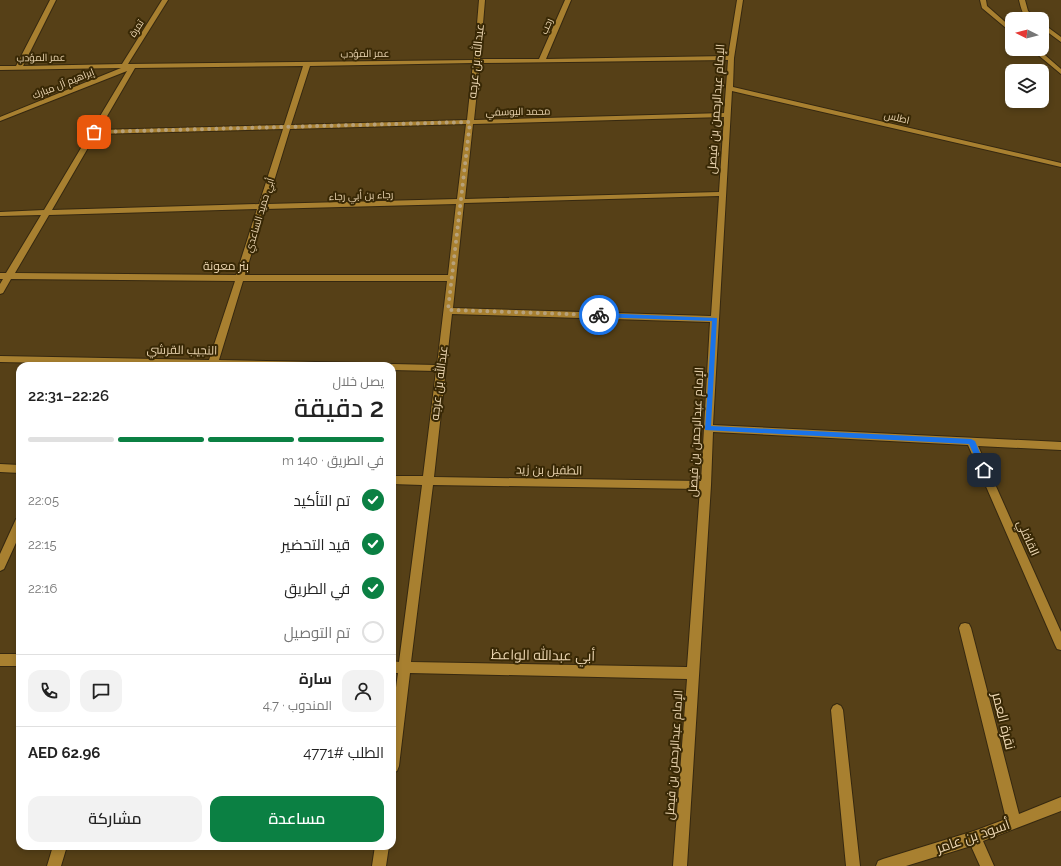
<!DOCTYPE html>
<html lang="ar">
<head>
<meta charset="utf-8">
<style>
	:root { --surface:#fff; --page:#f2f2f2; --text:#222; --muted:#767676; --line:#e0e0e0; --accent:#0b8043 }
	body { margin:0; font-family:Raleway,Cairo,sans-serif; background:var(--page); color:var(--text); direction:rtl; height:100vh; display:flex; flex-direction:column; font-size:15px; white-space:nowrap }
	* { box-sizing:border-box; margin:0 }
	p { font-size:13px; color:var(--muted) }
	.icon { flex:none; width:22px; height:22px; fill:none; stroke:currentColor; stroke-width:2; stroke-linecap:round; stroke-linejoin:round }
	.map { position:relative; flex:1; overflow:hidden; direction:ltr }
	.sheet { position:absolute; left:16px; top:362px; width:380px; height:488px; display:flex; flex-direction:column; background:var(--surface); border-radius:12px; box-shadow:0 2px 6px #0003; direction:rtl }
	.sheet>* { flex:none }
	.needle { width:26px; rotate:276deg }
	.controls { position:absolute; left:1005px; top:12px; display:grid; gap:8px }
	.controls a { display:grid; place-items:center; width:44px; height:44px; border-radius:8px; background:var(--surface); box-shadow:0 2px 6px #0003; font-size:20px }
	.pin { position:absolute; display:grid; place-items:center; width:34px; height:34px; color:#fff; margin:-17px; border-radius:8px; box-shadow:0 2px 6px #0006 }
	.courier { position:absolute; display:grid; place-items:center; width:40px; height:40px; margin:-20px; border:3px solid #1a73e8; border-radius:50%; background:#fff; color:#222; box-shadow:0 1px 5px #0007 }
	.headline em { font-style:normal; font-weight:600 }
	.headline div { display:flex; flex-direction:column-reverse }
	.headline { display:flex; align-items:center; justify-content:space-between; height:68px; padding:0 12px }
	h1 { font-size:26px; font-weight:600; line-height:30px }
	.bar { display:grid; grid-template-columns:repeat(4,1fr); gap:6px 4px; align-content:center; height:48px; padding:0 12px }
	.bar i { height:5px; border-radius:3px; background:var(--line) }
	.bar .on { background:var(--accent) }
	.bar p { grid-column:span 4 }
	.line { display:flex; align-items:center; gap:10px; padding:0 12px; border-top:1px solid var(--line) }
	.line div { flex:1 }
	.round { display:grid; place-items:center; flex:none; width:42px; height:42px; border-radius:12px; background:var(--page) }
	ol { padding:0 12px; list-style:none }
	li { display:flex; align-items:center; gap:12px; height:44px }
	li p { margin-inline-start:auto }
	li .icon { padding:4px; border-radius:50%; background:var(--accent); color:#fff; stroke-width:4 }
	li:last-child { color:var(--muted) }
	li i { width:22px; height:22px; border:2px solid var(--line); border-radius:50% }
	.button { display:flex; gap:8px; margin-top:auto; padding:8px 12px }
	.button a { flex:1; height:46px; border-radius:12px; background:var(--accent); color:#fff; font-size:16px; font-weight:600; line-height:46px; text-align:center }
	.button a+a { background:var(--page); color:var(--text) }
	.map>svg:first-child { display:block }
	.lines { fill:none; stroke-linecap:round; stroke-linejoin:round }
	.street-casing { stroke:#362810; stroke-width:2 }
	.street { fill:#a88030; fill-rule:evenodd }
	.route { fill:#1a73e8 }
	.done { stroke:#b7a17b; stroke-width:4; stroke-dasharray:0 7.2 }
	.labels { text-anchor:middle; stroke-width:4; stroke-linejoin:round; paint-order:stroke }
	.far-street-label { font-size:10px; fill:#ebd5b1; stroke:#382805 }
	.street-label { font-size:12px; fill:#ebd5b1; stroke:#382805 }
	.near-street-label { font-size:14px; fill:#ebd5b1; stroke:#382805 }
</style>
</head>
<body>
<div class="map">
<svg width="1061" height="866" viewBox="0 0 1061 866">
	<rect width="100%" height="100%" fill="#564017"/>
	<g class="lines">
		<defs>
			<path id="street" d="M50,0H56L23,66L122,64L162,0H168L128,64L474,60L479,0H485L480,59H539L565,0H571L546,59L728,56L737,0H743L734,58L733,87L1061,163V167L732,91L713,425L1061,442V450L978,446L1061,632V650L1057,649L1055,645L968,445L713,432L711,485L687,866H673L687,679L410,673L399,766L397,771L392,773V716L398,673H392V661L399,662L422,485L392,484V476H423L436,371L392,370V366H388L392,364L437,365L447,281H243L219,360L364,363L369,366H193L0,362V356L209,360L235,281L11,279L3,293L0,294V284L3,279H0V273H6L41,215L0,216V212L44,210L127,71L0,121V117L121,68L0,70V66H16ZM728,60L724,113L474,120L480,63ZM473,63L467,120L291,125L310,66ZM303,66L284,125L99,130L135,68ZM724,117L719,192L465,199L473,124ZM466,124L457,199L267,204L290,129ZM283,129L259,204L52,210L96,134ZM719,196L711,316L453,308L464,203ZM456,204L448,275H245L265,209ZM257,209L236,275L15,273L49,215ZM452,314L710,322L701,481L434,477ZM433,485L700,489L687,667L411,662Z
				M980,0H986L987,6L1012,28V33L982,8Z
				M1019,0H1025L1028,11L1037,19C1023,19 1022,12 1019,0Z
				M1042,23L1061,37V42L1042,28Z
				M1031,49H1038L1061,69V74Z
				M0,464L20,465V473L0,472Z
				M20,518V534L4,569L0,571V554L16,519Z
				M965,623L969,624L971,628L1019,814L1061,797V811L983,841L994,866H980L971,846L906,866H876L878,861L883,859L974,831L1006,819L959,628L961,624Z
				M0,654H20V666H0Z
				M837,704L841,706L843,710L860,866H846L831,710L833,706Z
				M53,846H67L61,866H47Z
				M375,846H389L386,866H372Z"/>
		</defs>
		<!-- street casing -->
		<use href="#street" class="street-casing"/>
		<!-- street -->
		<use href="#street" class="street"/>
	</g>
	<!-- route -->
	<path class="route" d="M599,313L717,318L711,426L971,439L975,441L987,470L984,473L982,472L969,444L705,430L712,321L597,317L596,315Z"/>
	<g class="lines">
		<!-- done -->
		<path class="done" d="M94,132L470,122L448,310L599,315"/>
	</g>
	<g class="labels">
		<!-- far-street labels -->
		<g class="far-street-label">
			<text transform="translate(546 26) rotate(-67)" y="4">رحب</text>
			<text transform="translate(136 28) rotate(-58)" y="4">تمرة</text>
			<text transform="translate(365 53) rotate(-1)" y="4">عمر المؤدب</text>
			<text transform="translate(41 57) rotate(-1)" y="4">عمر المؤدب</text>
			<text transform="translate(63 83) rotate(-22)" y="4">إبراهيم آل مبارك</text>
			<text transform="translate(518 111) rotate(-1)" y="4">محمد اليوسفي</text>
			<text transform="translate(897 117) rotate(13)" y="4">اطلس</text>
			<text transform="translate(361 195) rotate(-2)" y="4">رجاء بن أبي رجاء</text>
			<text transform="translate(259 215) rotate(-73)" y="4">أبي حميد الساعدي</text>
		</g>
		<!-- street labels -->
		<g class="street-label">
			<text transform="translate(476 61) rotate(-84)" y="4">عبدالله بن عرجه</text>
			<text transform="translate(716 109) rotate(-86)" y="4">الإمام عبدالرحمن بن فيصل</text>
			<text x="226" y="270">بئر معونة</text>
			<text transform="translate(182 350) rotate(1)" y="4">النجيب القرشي</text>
			<text transform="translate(439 383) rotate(-83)" y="4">عبدالله بن عرجه</text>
			<text transform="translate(696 432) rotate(-87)" y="4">الإمام عبدالرحمن بن فيصل</text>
			<text transform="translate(549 470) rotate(1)" y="4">الطفيل بن زيد</text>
			<text transform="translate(1028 538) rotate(66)" y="4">القافلي</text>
			<text transform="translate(674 755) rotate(-86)" y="4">الإمام عبدالرحمن بن فيصل</text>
		</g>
		<!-- near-street labels -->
		<g class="near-street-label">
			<text transform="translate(543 655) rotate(1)" y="5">أبي عبدالله الواعظ</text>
			<text transform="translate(1004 721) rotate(76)" y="5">نقرة العمر</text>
			<text transform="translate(973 836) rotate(-19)" y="5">أسود بن عامر</text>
		</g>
	</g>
</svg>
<div class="controls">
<a><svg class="needle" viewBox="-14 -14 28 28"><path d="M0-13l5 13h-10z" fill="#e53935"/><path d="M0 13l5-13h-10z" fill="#767676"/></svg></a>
<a><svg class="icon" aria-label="layers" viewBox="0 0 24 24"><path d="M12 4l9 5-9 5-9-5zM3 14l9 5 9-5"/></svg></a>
</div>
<div class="pin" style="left:94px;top:132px;background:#ea580c"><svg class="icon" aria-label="bag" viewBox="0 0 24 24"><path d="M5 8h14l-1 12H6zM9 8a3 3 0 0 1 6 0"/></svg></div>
<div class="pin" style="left:984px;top:470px;background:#1f2937"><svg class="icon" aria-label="home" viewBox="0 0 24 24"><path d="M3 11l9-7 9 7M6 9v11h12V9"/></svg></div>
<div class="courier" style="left:599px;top:315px"><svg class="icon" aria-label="bike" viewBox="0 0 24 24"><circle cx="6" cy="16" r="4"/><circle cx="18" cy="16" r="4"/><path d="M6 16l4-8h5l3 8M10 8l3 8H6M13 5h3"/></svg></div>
<section class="sheet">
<div class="headline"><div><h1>2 دقيقة</h1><p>يصل خلال</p></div><em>22:26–22:31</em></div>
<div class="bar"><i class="on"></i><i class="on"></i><i class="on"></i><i></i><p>في الطريق · 140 m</p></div>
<ol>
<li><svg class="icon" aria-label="check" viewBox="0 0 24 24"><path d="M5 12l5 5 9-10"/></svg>تم التأكيد<p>22:05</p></li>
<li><svg class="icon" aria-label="check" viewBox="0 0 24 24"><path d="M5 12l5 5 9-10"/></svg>قيد التحضير<p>22:15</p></li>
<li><svg class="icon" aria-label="check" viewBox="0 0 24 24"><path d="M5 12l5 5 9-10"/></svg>في الطريق<p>22:16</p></li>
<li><i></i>تم التوصيل</li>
</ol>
<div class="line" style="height:72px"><a class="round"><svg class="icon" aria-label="person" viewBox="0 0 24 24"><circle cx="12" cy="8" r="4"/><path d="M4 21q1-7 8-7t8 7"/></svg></a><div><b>سارة</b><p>المندوب · 4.7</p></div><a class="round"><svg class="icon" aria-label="chat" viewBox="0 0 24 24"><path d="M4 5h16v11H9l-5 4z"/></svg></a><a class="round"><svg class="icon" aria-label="phone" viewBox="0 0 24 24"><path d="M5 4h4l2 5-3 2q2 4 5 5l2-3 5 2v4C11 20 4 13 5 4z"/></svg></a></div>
<div class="line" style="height:52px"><div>الطلب #4771</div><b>AED 62.96</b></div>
<div class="button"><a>مساعدة</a><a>مشاركة</a></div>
</section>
</div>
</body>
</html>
